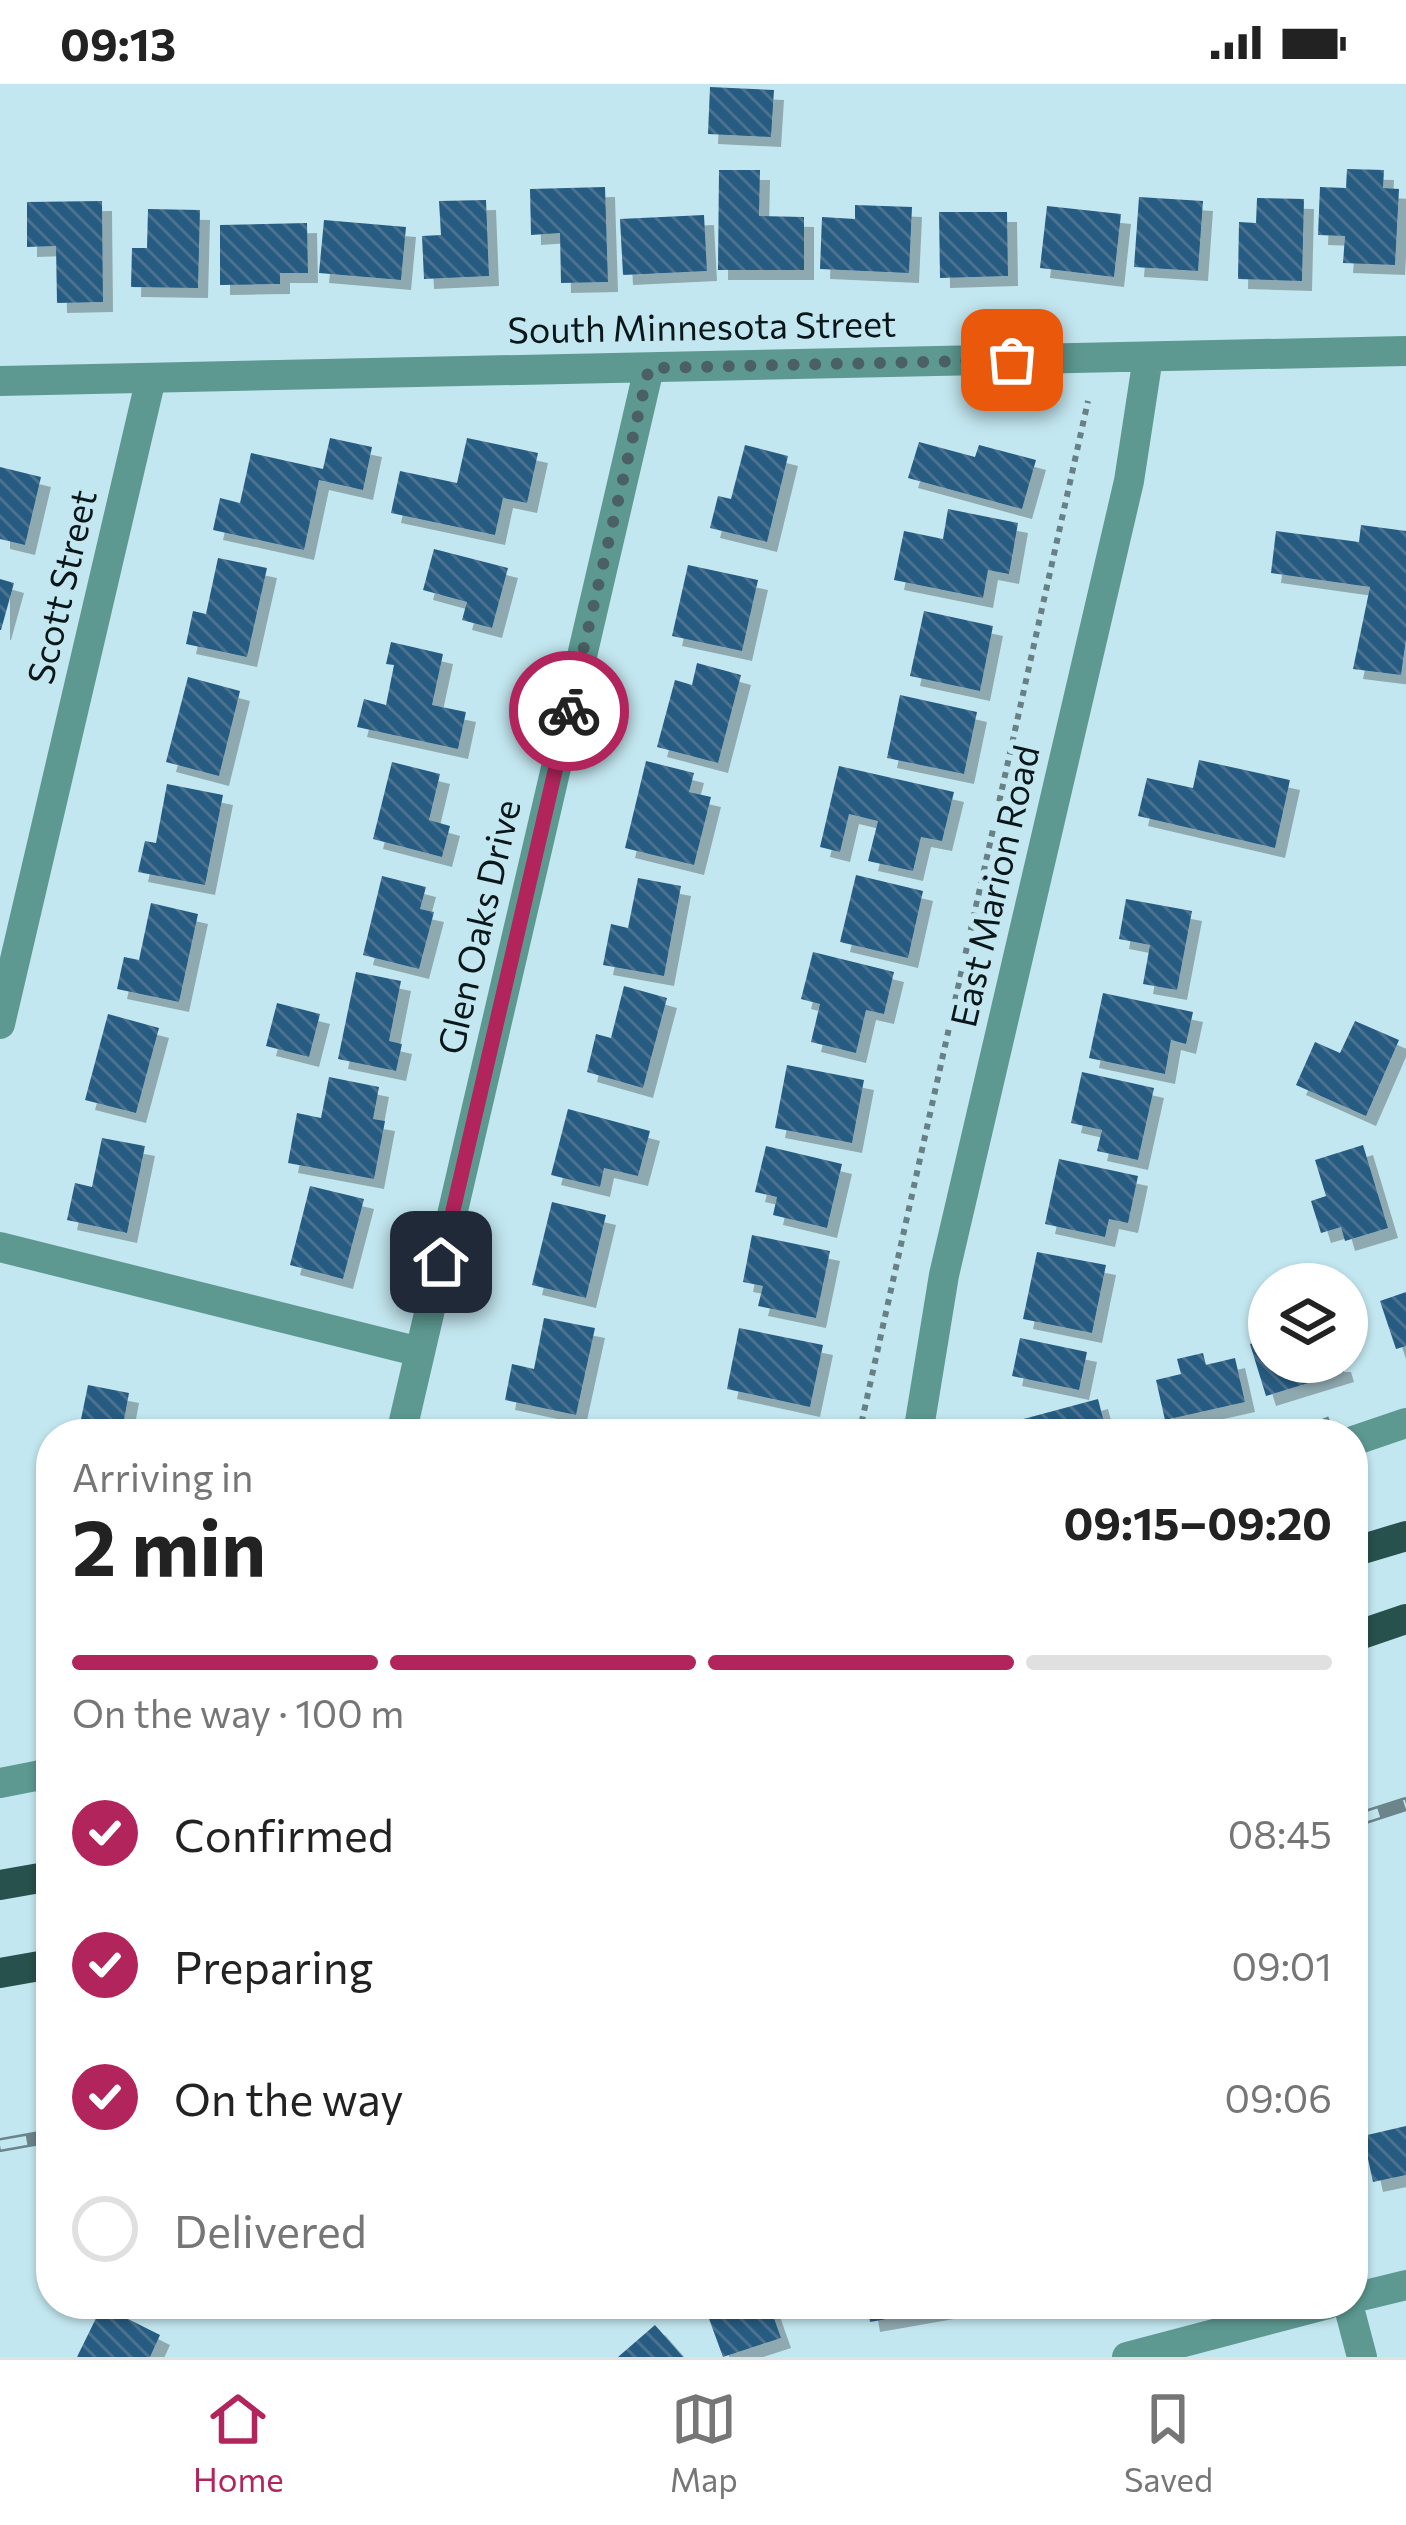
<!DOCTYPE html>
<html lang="en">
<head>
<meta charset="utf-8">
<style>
	:root { --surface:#fff; --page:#f6f6f6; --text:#222; --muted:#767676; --line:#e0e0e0; --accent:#b2255c }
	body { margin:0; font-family:Commissioner,sans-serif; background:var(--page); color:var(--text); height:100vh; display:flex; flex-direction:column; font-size:45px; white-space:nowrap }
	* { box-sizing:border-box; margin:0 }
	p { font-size:39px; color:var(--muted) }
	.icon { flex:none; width:66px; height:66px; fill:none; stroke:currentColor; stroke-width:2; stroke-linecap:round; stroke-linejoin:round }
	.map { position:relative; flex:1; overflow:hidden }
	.sheet { position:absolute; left:36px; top:1335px; width:1332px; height:900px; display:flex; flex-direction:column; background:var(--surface); border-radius:48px; box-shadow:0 3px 9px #0004 }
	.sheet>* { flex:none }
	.controls { position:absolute; left:1248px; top:1179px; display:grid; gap:24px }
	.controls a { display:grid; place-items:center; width:120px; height:120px; border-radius:50%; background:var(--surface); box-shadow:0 3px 9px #0004; font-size:60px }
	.pin { position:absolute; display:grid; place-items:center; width:102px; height:102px; color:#fff; margin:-51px; border-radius:24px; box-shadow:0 6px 18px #0006 }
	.courier { position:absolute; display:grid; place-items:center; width:120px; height:120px; margin:-60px; border:9px solid #b2255c; border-radius:50%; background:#fff; color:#222; box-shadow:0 3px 15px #0007 }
	.headline em { font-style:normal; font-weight:700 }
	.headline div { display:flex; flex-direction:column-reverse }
	.headline { display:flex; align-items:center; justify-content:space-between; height:204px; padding:0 36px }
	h1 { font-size:78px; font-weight:700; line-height:90px }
	.bar { display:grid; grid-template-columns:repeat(4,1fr); gap:18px 12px; align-content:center; height:144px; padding:0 36px }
	.bar i { height:15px; border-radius:9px; background:var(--line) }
	.bar .current { background:var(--accent) }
	.bar p { grid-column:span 4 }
	ol { padding:0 36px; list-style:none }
	li { display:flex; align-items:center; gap:36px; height:132px }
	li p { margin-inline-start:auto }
	li .icon { padding:12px; border-radius:50%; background:var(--accent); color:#fff; stroke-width:4 }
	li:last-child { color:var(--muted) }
	li i { width:66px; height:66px; border:6px solid var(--line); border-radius:50% }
	.status { display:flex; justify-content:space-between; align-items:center; height:84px; padding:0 60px; background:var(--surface); direction:ltr }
	.status svg { height:33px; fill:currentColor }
	.menu { display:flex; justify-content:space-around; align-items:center; height:168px; border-top:3px solid var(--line); background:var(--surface); font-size:33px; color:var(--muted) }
	.menu a { display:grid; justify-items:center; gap:6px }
	.menu .current { color:var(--accent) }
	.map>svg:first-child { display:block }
	.building { fill:url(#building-back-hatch); filter:url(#shadow) }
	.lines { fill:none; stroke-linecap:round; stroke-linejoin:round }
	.path { stroke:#678086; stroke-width:6; stroke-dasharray:6 6; stroke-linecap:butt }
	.minor { stroke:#5d9991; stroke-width:30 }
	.primary { stroke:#27514c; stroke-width:30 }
	.rail-casing { stroke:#6b858b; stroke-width:14 }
	.rail { stroke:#c3e7f0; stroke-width:9; stroke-dasharray:27; stroke-linecap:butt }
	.done { stroke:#4b6065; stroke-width:12; stroke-dasharray:0 21.6 }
	.route { stroke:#b2255c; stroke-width:15 }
	.labels { text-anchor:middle; stroke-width:12; stroke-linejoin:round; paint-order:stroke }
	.street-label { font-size:36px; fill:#0a171a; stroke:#c3e7f0 }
</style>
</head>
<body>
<div class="status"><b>09:13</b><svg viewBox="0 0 49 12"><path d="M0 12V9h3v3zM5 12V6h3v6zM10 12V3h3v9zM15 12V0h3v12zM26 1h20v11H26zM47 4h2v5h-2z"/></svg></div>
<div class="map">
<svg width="1406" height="2273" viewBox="0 0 1406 2273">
	<defs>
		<pattern id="building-back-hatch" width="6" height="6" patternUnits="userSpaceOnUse" patternTransform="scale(3)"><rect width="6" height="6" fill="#285b81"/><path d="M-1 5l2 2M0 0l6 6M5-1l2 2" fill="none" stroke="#4c728f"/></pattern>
		<filter id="shadow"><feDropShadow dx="10" dy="10" stdDeviation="0" flood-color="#0004"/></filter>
	</defs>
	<rect width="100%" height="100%" fill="#c3e7f0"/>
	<!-- building -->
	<path class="building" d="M710,3L774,6L771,53L708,50Z
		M1347,85L1384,86L1383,104L1399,105L1395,181L1343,179L1345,152L1318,151L1320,103L1346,104Z
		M719,86H760L759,132L804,133V186H718Z
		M605,103L608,198L561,199L560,149L531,151L530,105Z
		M1139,113L1203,117L1198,187L1134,183Z
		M1257,114L1304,115L1302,197L1238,195L1239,138L1256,139Z
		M486,116L489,192L424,195L422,152L441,151L439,117Z
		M102,117L103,218L57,219L56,162L27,163V118Z
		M855,121L912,123L909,189L820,185L822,133L855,135Z
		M1047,122L1121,130L1114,193L1040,184Z
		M148,125L200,126L198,204L131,203L132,164H147Z
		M939,128H1007L1008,192L940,194Z
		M704,131L707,187L623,191L620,135Z
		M324,136L406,143L401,196L319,189Z
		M307,139L308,189H280V200L220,201V141Z
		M330,354L372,363L363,406L319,396L304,466L213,446L220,414L240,419L251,369L323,385Z
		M467,354L538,369L527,419L503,414L495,451L391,429L400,387L457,399Z
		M919,358L975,373L979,361L1036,376L1022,425L908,394Z
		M745,361L788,372L767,458L710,444L718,412L731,415Z
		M0,383L41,393L25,461L0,455Z
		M948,425L1018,439L1009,490L988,486L983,514L894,496L904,447L943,455Z
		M1361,441L1406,447V555L1401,591L1353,585L1370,503L1271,489L1276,447L1359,458Z
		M434,465L508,484L492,544L462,536L467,518L423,506Z
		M218,474L267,484L247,573L186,560L193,527L206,530Z
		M688,481L758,496L742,567L672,552Z
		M0,495L14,499L1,546H0Z
		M924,527L993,542L980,607L910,592Z
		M391,558L443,570L432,621L466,628L458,665L357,643L364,615L386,621L394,581L386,580Z
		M697,579L741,591L718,679L657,663L675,596L692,601Z
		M188,593L240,607L219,692L166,678Z
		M900,611L977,628L964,690L887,674Z
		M1199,676L1290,696L1275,764L1138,732L1147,694L1193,704Z
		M646,677L694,689L689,708L711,713L694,781L625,764Z
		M392,678L440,690L429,736L450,742L442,773L373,755Z
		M839,682L954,708L942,757L921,753L913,787L868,777L878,737L849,730L840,768L820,763Z
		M167,700L223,711L205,801L138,788L145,757L156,759Z
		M856,791L923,807L908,874L840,858Z
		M382,792L426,803L420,825L434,828L419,885L363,871Z
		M638,794L681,802L664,892L603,881L611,840L628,844Z
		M1126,815L1192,827L1177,906L1143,900L1150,861L1119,855Z
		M151,819L198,830L179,918L117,905L124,873L139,876Z
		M813,868L894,888L884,930L866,926L856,969L811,958L820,920L801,915Z
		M356,888L401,897L389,957L402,960L396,987L338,975Z
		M624,902L667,914L643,1004L587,988L596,950L611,954Z
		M1103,909L1193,928L1186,960L1171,956L1165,990L1089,974Z
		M277,919L320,930L309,973L266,962Z
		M108,930L159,944L136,1029L85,1016Z
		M1355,937L1399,956L1366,1032L1296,1001L1315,958L1340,969Z
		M787,981L864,996L852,1059L775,1044Z
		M1082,988L1154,1004L1138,1076L1097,1067L1102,1046L1071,1039Z
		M329,993L379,1003L373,1035L385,1037L374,1095L288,1079L297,1029L321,1034Z
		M568,1025L650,1047L638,1092L604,1084L600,1103L551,1091Z
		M102,1054L145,1062L127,1149L67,1136L75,1099L92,1103Z
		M1363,1061L1388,1144L1345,1157L1341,1143L1321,1149L1311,1117L1326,1112L1315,1076Z
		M766,1062L842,1080L827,1144L773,1131L777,1113L755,1108Z
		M1059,1075L1138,1092L1128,1139L1109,1135L1105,1153L1045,1140Z
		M310,1102L364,1115L343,1195L290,1181Z
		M552,1118L606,1131L586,1214L532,1201Z
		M752,1151L830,1167L816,1234L758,1222L763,1202L743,1198Z
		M1037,1168L1106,1181L1092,1249L1023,1235Z
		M1406,1208V1262L1396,1265L1380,1217Z
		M544,1234L595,1244L576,1331L505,1316L512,1280L534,1285Z
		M739,1244L823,1261L810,1323L727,1305Z
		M1020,1254L1087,1268L1079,1306L1012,1292Z
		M1269,1254V1278H1341L1344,1288L1266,1312L1250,1260Z
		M1203,1269L1206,1281L1235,1274L1245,1318L1165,1336L1156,1296L1181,1290L1177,1275Z
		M88,1301L129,1309L123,1341L159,1350H78Z
		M1098,1315L1107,1350H1019L1016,1337Z
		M1406,2042V2091L1373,2098L1363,2052Z
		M741,2220H769L781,2254L723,2273L708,2232Z
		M867,2220H961V2222L870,2238Z
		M102,2222L160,2251L150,2273H77Z
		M655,2241L683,2273H618Z"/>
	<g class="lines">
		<!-- path -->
		<path class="path" d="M859,1350L1088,317
			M1290,1350L1330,1335"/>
		<!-- minor -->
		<path class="minor" d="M0,297L1406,267
			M0,940L151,294
			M0,1163L420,1268
			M401,1350L649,284
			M918,1350L944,1191L1129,397L1148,273
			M1353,1357L1406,1339
			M0,1699L51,1689
			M1353,2214L1406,2201
			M1348,2220L1362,2273
			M1127,2273L1328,2220"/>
		<!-- primary -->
		<path class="primary" d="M1353,1468L1406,1452
			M1353,1553L1406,1535
			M0,1801L51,1792
			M0,1889L51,1880"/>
		<defs>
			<path id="rail" d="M1353,1737L1406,1720
				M0,2061L51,2052"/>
		</defs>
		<!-- rail casing -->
		<use href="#rail" class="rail-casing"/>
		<!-- rail -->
		<use href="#rail" class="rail"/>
	</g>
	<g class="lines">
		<!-- done -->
		<path class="done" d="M569,627L649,284L1012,276"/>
		<!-- route -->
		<path class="route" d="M441,1178L569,627"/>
	</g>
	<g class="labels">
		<!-- street labels -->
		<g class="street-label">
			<text transform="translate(702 243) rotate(-1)" y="13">South Minnesota Street</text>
			<text transform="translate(62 503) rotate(-77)" y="13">Scott Street</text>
			<text transform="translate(995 802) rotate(-77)" y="13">East Marion Road</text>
			<text transform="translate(479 843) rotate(-77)" y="13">Glen Oaks Drive</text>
		</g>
	</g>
</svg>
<div class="controls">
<a><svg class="icon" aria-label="layers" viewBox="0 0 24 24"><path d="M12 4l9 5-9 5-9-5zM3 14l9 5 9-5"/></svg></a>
</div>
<div class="pin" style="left:1012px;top:276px;background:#ea580c"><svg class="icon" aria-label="bag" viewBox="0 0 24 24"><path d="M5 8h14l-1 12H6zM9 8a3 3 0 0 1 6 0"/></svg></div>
<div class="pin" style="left:441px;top:1178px;background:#1f2937"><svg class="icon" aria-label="home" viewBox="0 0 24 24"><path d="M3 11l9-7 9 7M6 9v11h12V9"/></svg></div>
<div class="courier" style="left:569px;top:627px"><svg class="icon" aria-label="bike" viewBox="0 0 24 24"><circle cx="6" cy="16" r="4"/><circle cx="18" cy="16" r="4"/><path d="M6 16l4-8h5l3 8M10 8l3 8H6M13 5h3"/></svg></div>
<section class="sheet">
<div class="headline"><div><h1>2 min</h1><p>Arriving in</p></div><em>09:15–09:20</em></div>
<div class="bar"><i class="current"></i><i class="current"></i><i class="current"></i><i></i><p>On the way · 100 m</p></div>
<ol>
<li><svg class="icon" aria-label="check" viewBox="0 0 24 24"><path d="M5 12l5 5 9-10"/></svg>Confirmed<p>08:45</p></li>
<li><svg class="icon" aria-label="check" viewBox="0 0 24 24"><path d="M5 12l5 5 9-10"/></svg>Preparing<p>09:01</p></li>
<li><svg class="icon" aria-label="check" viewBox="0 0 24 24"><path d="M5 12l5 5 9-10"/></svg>On the way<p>09:06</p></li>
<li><i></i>Delivered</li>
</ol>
</section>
</div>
<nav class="menu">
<a class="current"><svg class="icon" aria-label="home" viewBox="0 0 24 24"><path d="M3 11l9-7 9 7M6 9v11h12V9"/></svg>Home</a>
<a><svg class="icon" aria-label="map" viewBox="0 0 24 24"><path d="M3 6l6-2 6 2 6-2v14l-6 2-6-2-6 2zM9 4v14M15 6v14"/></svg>Map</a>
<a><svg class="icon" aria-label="saved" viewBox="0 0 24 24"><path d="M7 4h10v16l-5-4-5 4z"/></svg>Saved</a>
</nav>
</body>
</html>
